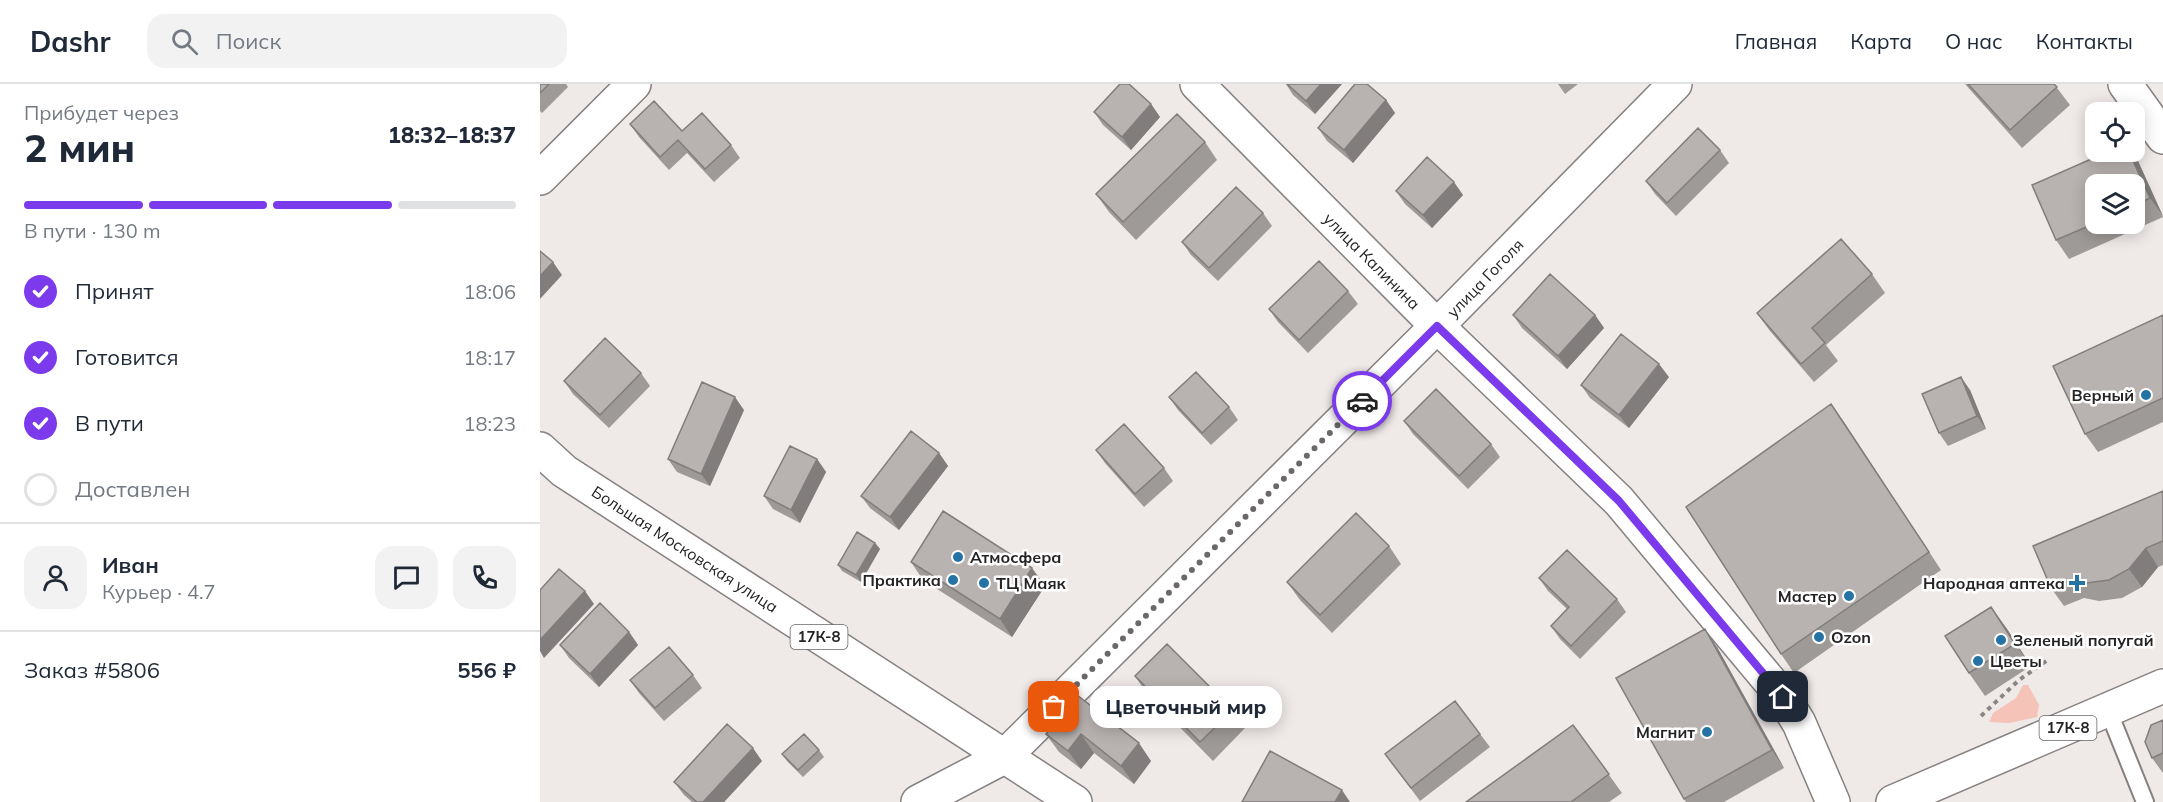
<!DOCTYPE html>
<html lang="ru">
<head>
<meta charset="utf-8">
<style>
	:root { --surface:#fff; --page:#f2f2f3; --text:#1f2937; --muted:#747a83; --line:#e0e1e3; --accent:#7c3aed }
	body { margin:0; font-family:Mulish,sans-serif; background:var(--page); color:var(--text); height:100vh; display:flex; flex-direction:column; font-size:22px; white-space:nowrap }
	* { box-sizing:border-box; margin:0 }
	p { font-size:20px; color:var(--muted) }
	.icon { flex:none; width:33px; height:33px; fill:none; stroke:currentColor; stroke-width:2; stroke-linecap:round; stroke-linejoin:round }
	.map { position:relative; flex:1; overflow:hidden }
	.panel { display:flex; flex-direction:column; background:var(--surface); width:540px }
	.panel>* { flex:none }
	.buttons { position:absolute; left:1545px; top:18px; display:grid; gap:12px }
	.buttons a { display:grid; place-items:center; width:60px; height:60px; border-radius:12px; background:var(--surface); box-shadow:0 3px 15px #0003; font-size:30px }
	.pin { position:absolute; display:grid; place-items:center; width:51px; height:51px; color:#fff; margin:-26px; border-radius:12px; box-shadow:0 3px 9px #0006 }
	.courier { position:absolute; display:grid; place-items:center; width:60px; height:60px; margin:-30px; border:4px solid #7c3aed; border-radius:50%; background:#fff; color:#222; box-shadow:0 2px 8px #0007 }
	.bubble { position:absolute; height:42px; border-radius:18px; background:var(--surface); box-shadow:0 3px 15px #0003; font-size:20px; font-weight:800; line-height:42px; text-align:center }
	.overview em { font-style:normal; font-weight:800 }
	.overview div { display:flex; flex-direction:column-reverse }
	.overview { display:flex; align-items:center; justify-content:space-between; height:102px; padding:0 24px }
	h1 { font-size:39px; font-weight:800; line-height:45px }
	.bar { display:grid; grid-template-columns:repeat(4,1fr); gap:9px 6px; align-content:center; height:72px; padding:0 24px }
	.bar i { height:8px; border-radius:4px; background:var(--line) }
	.bar .current { background:var(--accent) }
	.bar p { grid-column:span 4 }
	.line { display:flex; align-items:center; gap:15px; padding:0 24px; border-top:2px solid var(--line) }
	.line div { flex:1 }
	.round { display:grid; place-items:center; flex:none; width:63px; height:63px; border-radius:18px; background:var(--page) }
	ol { padding:0 24px; list-style:none }
	li { display:flex; align-items:center; gap:18px; height:66px }
	li p { margin-inline-start:auto }
	li .icon { padding:6px; border-radius:50%; background:var(--accent); color:#fff; stroke-width:4 }
	li:last-child { color:var(--muted) }
	li i { width:33px; height:33px; border:3px solid var(--line); border-radius:50% }
	header { display:flex; align-items:center; gap:36px; box-sizing:border-box; height:84px; padding:0 30px; background:var(--surface); border-bottom:2px solid var(--line) }
	header strong { font-size:28px }
	nav { display:flex; gap:33px; margin-inline-start:auto; font-size:21px }
	.search { width:420px; height:54px; background:var(--page); display:flex; align-items:center; gap:15px; box-sizing:border-box; padding:0 21px; border-radius:18px; color:var(--muted); font-size:22px }
	main { display:flex; flex:1; min-height:0 }
	.map>svg:first-child { display:block }
	.grass { fill:#f5c3b7 }
	.lines { fill:none; stroke-linecap:round; stroke-linejoin:round }
	.service-casing { stroke:#868180; stroke-width:20 }
	.minor-casing { stroke:#868180; stroke-width:36 }
	.primary-casing { stroke:#868180; stroke-width:36 }
	.path { stroke:#8a8685; stroke-width:4; stroke-dasharray:4.5 4.5; stroke-linecap:butt }
	.service { stroke:#fff; stroke-width:16 }
	.minor { stroke:#fff; stroke-width:33 }
	.primary { stroke:#fff; stroke-width:33 }
	.wall { fill:#9e9a98; fill-rule:evenodd }
	.shaded-wall { fill:#817d7c }
	.building { fill:#b8b3b1; stroke:#817d7c; stroke-width:1.5 }
	.done { stroke:#6c6868; stroke-width:6; stroke-dasharray:0 10.8 }
	.route { stroke:#7c3aed; stroke-width:8 }
	.poi-dot { fill:#2573a5; stroke:#fff; stroke-width:2 }
	.labels { text-anchor:middle; stroke-width:5; stroke-linejoin:round; paint-order:stroke }
	.shield { fill:#fff; stroke:#666565; stroke-width:1.5 }
	.shield-label { font-size:15px; font-weight:bold; fill:#252323 }
	.street-label { font-size:16px; fill:#252323; stroke:#fff }
	.poi-label { font-size:16px; font-weight:bold; fill:#252323; stroke:#fff; text-anchor:end }
</style>
</head>
<body>
<header>
<strong>Dashr</strong>
<div class="search"><svg class="icon" aria-label="search" viewBox="0 0 24 24"><circle cx="10" cy="10" r="6"/><path d="M15 15l6 6"/></svg>Поиск</div>
<nav><a>Главная</a><a>Карта</a><a>О нас</a><a>Контакты</a></nav>
</header>
<main>
<section class="panel">
<div class="overview"><div><h1>2 мин</h1><p>Прибудет через</p></div><em>18:32–18:37</em></div>
<div class="bar"><i class="current"></i><i class="current"></i><i class="current"></i><i></i><p>В пути · 130 m</p></div>
<ol>
<li><svg class="icon" aria-label="check" viewBox="0 0 24 24"><path d="M5 12l5 5 9-10"/></svg>Принят<p>18:06</p></li>
<li><svg class="icon" aria-label="check" viewBox="0 0 24 24"><path d="M5 12l5 5 9-10"/></svg>Готовится<p>18:17</p></li>
<li><svg class="icon" aria-label="check" viewBox="0 0 24 24"><path d="M5 12l5 5 9-10"/></svg>В пути<p>18:23</p></li>
<li><i></i>Доставлен</li>
</ol>
<div class="line" style="height:108px"><a class="round"><svg class="icon" aria-label="person" viewBox="0 0 24 24"><circle cx="12" cy="8" r="4"/><path d="M4 21q1-7 8-7t8 7"/></svg></a><div><b>Иван</b><p>Курьер · 4.7</p></div><a class="round"><svg class="icon" aria-label="chat" viewBox="0 0 24 24"><path d="M4 5h16v11H9l-5 4z"/></svg></a><a class="round"><svg class="icon" aria-label="phone" viewBox="0 0 24 24"><path d="M5 4h4l2 5-3 2q2 4 5 5l2-3 5 2v4C11 20 4 13 5 4z"/></svg></a></div>
<div class="line" style="height:78px"><div>Заказ #5806</div><b>556 ₽</b></div>
</section>
<div class="map">
<svg width="1623" height="718" viewBox="0 0 1623 718">
	<rect width="100%" height="100%" fill="#efe9e8"/>
	<!-- grass -->
	<path class="grass" d="M1483,601H1488L1499,621L1497,633L1469,639L1449,638L1453,629L1476,614Z"/>
	<g class="lines">
		<defs>
			<path id="service" d="M1568,626L1605,718"/>
			<path id="minor" d="M657,0L897,242L1079,417L1243,613L1259,639L1293,718
				M1585,0L1623,53
				M0,94L94,0
				M378,718L464,673L897,242L1135,0"/>
			<path id="primary" d="M0,365L24,387L535,718
				M1353,718L1623,602"/>
		</defs>
		<!-- service casing -->
		<use href="#service" class="service-casing"/>
		<!-- minor casing -->
		<use href="#minor" class="minor-casing"/>
		<!-- primary casing -->
		<use href="#primary" class="primary-casing"/>
		<!-- path -->
		<path class="path" d="M1441,632L1479,596L1509,575"/>
		<!-- service -->
		<use href="#service" class="service"/>
		<!-- minor -->
		<use href="#minor" class="minor"/>
		<!-- primary -->
		<use href="#primary" class="primary"/>
	</g>
	<!-- wall -->
	<path class="wall" d="M0,0H26L28,3L2,29L0,27Z
		M746,0H802L775,30L753,11Z
		M1018,0H1038L1025,10Z
		M1425,0H1514L1530,21L1482,64Z
		M846,16L855,29L813,79L787,57L778,44Z
		M611,20L620,33L591,66L563,41L554,28Z
		M90,40L142,47L191,61L200,74L174,98L147,69L129,86L99,53Z
		M665,58L677,76L596,156L569,128L556,110Z
		M1180,66L1189,79L1136,132L1115,110L1106,97Z
		M1567,68H1591L1598,77L1623,133L1529,175L1516,156ZM1556,100H1594V140H1556Z
		M856,107L923,111L892,144L865,120Z
		M723,129L732,142L678,197L651,171L642,158Z
		M1332,190L1345,209L1286,261L1298,277L1274,298L1230,247L1217,229Z
		M808,207L818,220L768,269L738,238L729,225Z
		M973,231H1055L1064,244L1027,285L982,244Z
		M1623,231V338L1558,368L1545,350Z
		M101,289L110,302L69,344L33,310L24,297Z
		M1129,293L1089,344L1050,314L1041,301Z
		M1430,306L1446,345L1408,362L1399,349Z
		M629,313L689,323L698,336L671,361L638,326Z
		M1291,320L1401,486L1254,589L1241,570Z
		M204,326L170,402L137,388L128,375Z
		M864,337L951,360L960,373L928,405L873,350Z
		M556,366L624,384L633,397L604,423L565,379Z
		M399,369L408,382L359,446L330,424L321,412Z
		M277,375L286,388L260,439L233,425L224,412Z
		M1623,407V481L1618,483L1602,503L1582,514L1559,517L1544,514L1524,522L1511,504Z
		M335,459L340,465L321,498L302,487L298,481Z
		M849,462L861,480L792,549L760,516L747,498Z
		M371,478L505,502L472,553L383,496Z
		M999,494L1077,515L1086,528L1040,575L1020,555L1011,542L1027,525L1008,507Z
		M1451,523L1467,545L1491,582L1445,612L1429,589Z
		M89,548L98,561L59,603L29,574L20,561Z
		M1177,563L1244,684L1184,718H1146L1144,715Z
		M153,591L162,604L124,637L99,609L90,596Z
		M595,592L693,626L705,644L673,677L607,610Z
		M537,611L611,677L594,700L554,669L541,685L519,668L506,650Z
		M1623,636V689L1612,674Z
		M1033,641L1082,709L1069,718H926Z
		M940,650L950,663L880,717L845,670Z
		M279,666L284,673L263,693L247,677L242,670Z
		M222,677L184,718H152L144,711L134,698Z"/>
	<!-- shaded-wall -->
	<path class="shaded-wall" d="M781,0H802L775,30L766,17Z
		M846,16L855,29L813,79L804,66Z
		M611,20L620,33L591,66L582,53Z
		M1589,68H1591L1598,77L1623,132L1610,114Z
		M914,98L923,111L892,144L883,131Z
		M13,178L22,191L0,215V192Z
		M1055,231L1064,244L1027,285L1018,272Z
		M1119,280L1129,293L1089,344L1079,331Z
		M1421,293L1430,306L1446,345L1437,332Z
		M195,313L204,326L170,402L161,390Z
		M1291,320L1304,338L1401,486L1389,468Z
		M399,369L408,382L359,446L350,433Z
		M277,375L286,388L260,439L251,426Z
		M335,459L340,465L321,498L316,491Z
		M1606,464L1618,483L1602,503L1589,485Z
		M492,484L505,502L472,553L460,535Z
		M45,507L54,520L4,574L0,567V556Z
		M1451,523L1467,545L1491,582L1475,560Z
		M1165,545L1177,563L1244,684L1232,666Z
		M89,548L98,561L59,603L50,590Z
		M541,650L554,669L541,685L528,667Z
		M599,659L611,677L594,700L581,682Z
		M213,664L222,677L184,718H163Z
		M802,706L810,718H795Z"/>
	<!-- building -->
	<path class="building" d="M0,0H9L0,9Z
		M580,0H589L611,20L582,53L554,28Z
		M747,0H781L766,17Z
		M815,0H827L846,16L804,66L778,44Z
		M1428,0H1514L1517,3L1470,46Z
		M114,17L142,47L162,29L191,61L165,85L138,56L120,73L90,40Z
		M637,30L665,58L583,138L556,110Z
		M1158,44L1180,66L1127,119L1106,97Z
		M1567,68H1589L1610,114L1594,122V100H1556V139L1516,156L1492,101Z
		M887,73L914,98L883,131L856,107Z
		M696,103L723,129L669,184L642,158Z
		M1301,155L1332,190L1272,244L1285,259L1261,280L1217,229Z
		M0,167L13,178L0,192Z
		M779,177L808,207L759,256L729,225Z
		M1010,190L1055,231L1018,272L973,231Z
		M1623,231V314L1545,350L1513,282Z
		M1081,250L1119,280L1079,331L1041,301Z
		M65,254L101,289L60,331L24,297Z
		M656,288L689,323L662,349L629,313Z
		M1421,293L1437,332L1399,349L1382,310Z
		M162,298L195,313L161,390L128,375Z
		M896,305L951,360L919,392L864,337Z
		M1291,320L1389,468L1241,570L1146,423Z
		M584,340L624,384L595,410L556,366Z
		M371,347L399,369L350,433L321,412Z
		M250,362L277,375L251,426L224,412Z
		M1623,407V457L1606,464L1589,485L1569,496L1546,499L1531,496L1511,504L1493,462Z
		M403,427L492,484L460,535L371,478Z
		M816,429L849,462L780,531L747,498Z
		M317,448L335,459L316,491L298,481Z
		M1027,466L1077,515L1031,562L1011,542L1029,523L999,494Z
		M19,485L45,507L0,556V506Z
		M60,519L89,548L50,590L20,561Z
		M1451,523L1475,560L1429,589L1405,552Z
		M1165,545L1232,666L1144,715L1076,594Z
		M627,560L693,626L660,658L595,592Z
		M129,563L153,591L115,624L90,596Z
		M537,611L599,659L581,682L541,650L528,667L506,650Z
		M915,617L940,650L871,704L845,670Z
		M1623,636V669L1612,674L1605,658L1611,641Z
		M187,640L213,664L163,718H157L134,698Z
		M1033,641L1069,690L1031,718H926Z
		M264,650L279,666L258,686L242,670Z
		M730,667L802,706L795,718H702Z"/>
	<g class="lines">
		<!-- done -->
		<path class="done" d="M514,623L822,317"/>
		<!-- route -->
		<path class="route" d="M822,317L897,242L1079,417L1243,613"/>
	</g>
	<!-- markers -->
	<g class="poi-dot">
		<circle cx="1606" cy="311" r="6"/>
		<circle cx="418" cy="473" r="6"/>
		<circle cx="413" cy="496" r="6"/>
		<circle cx="444" cy="499" r="6"/>
		<path d="M1534 490h6v6h6v6h-6v6h-6v-6h-6v-6h6z"/>
		<circle cx="1309" cy="512" r="6"/>
		<circle cx="1279" cy="553" r="6"/>
		<circle cx="1461" cy="556" r="6"/>
		<circle cx="1438" cy="577" r="6"/>
		<circle cx="1167" cy="648" r="6"/>
	</g>
	<g class="labels">
		<!-- shield labels -->
		<g class="shield">
			<rect x="250.5" y="541" width="57" height="24" rx="4.5"/>
			<rect x="1499.5" y="632" width="57" height="24" rx="4.5"/>
		</g>
		<g class="shield-label">
			<text x="279" y="558">17К-8</text>
			<text x="1528" y="649">17К-8</text>
		</g>
		<!-- street labels -->
		<g class="street-label">
			<text transform="translate(832 177) rotate(45)" y="6">улица Калинина</text>
			<text transform="translate(945 194) rotate(-46)" y="6">улица Гоголя</text>
			<text transform="translate(145 465) rotate(33)" y="6">Большая Московская улица</text>
		</g>
		<!-- poi labels -->
		<g class="poi-label">
			<text x="1594" y="317">Верный</text>
			<text x="430" y="479" text-anchor="start">Атмосфера</text>
			<text x="401" y="502">Практика</text>
			<text x="456" y="505" text-anchor="start">ТЦ Маяк</text>
			<text x="1525" y="505">Народная аптека</text>
			<text x="1297" y="518">Мастер</text>
			<text x="1291" y="559" text-anchor="start">Ozon</text>
			<text x="1473" y="562" text-anchor="start">Зеленый попугай</text>
			<text x="1450" y="583" text-anchor="start">Цветы</text>
			<text x="1155" y="654">Магнит</text>
		</g>
	</g>
</svg>
<div class="buttons">
<a><svg class="icon" aria-label="locate" viewBox="0 0 24 24"><circle cx="12" cy="12" r="6"/><path d="M12 2v4M12 18v4M2 12h4M18 12h4"/></svg></a>
<a><svg class="icon" aria-label="layers" viewBox="0 0 24 24"><path d="M12 4l9 5-9 5-9-5zM3 14l9 5 9-5"/></svg></a>
</div>
<div class="pin" style="left:514px;top:623px;background:#ea580c"><svg class="icon" aria-label="bag" viewBox="0 0 24 24"><path d="M5 8h14l-1 12H6zM9 8a3 3 0 0 1 6 0"/></svg></div>
<div class="pin" style="left:1243px;top:613px;background:#1f2937"><svg class="icon" aria-label="home" viewBox="0 0 24 24"><path d="M3 11l9-7 9 7M6 9v11h12V9"/></svg></div>
<div class="courier" style="left:822px;top:317px"><svg class="icon" aria-label="car" viewBox="0 0 24 24"><path d="M5 17H2v-5l4-1 3-4h7l3 4 3 1v5h-3M9 17h6M6 11h13"/><circle cx="7" cy="17" r="2"/><circle cx="17" cy="17" r="2"/></svg></div>
<div class="bubble" style="left:550px;top:602px;width:192px">Цветочный мир</div>
</div>
</main>
</body>
</html>
